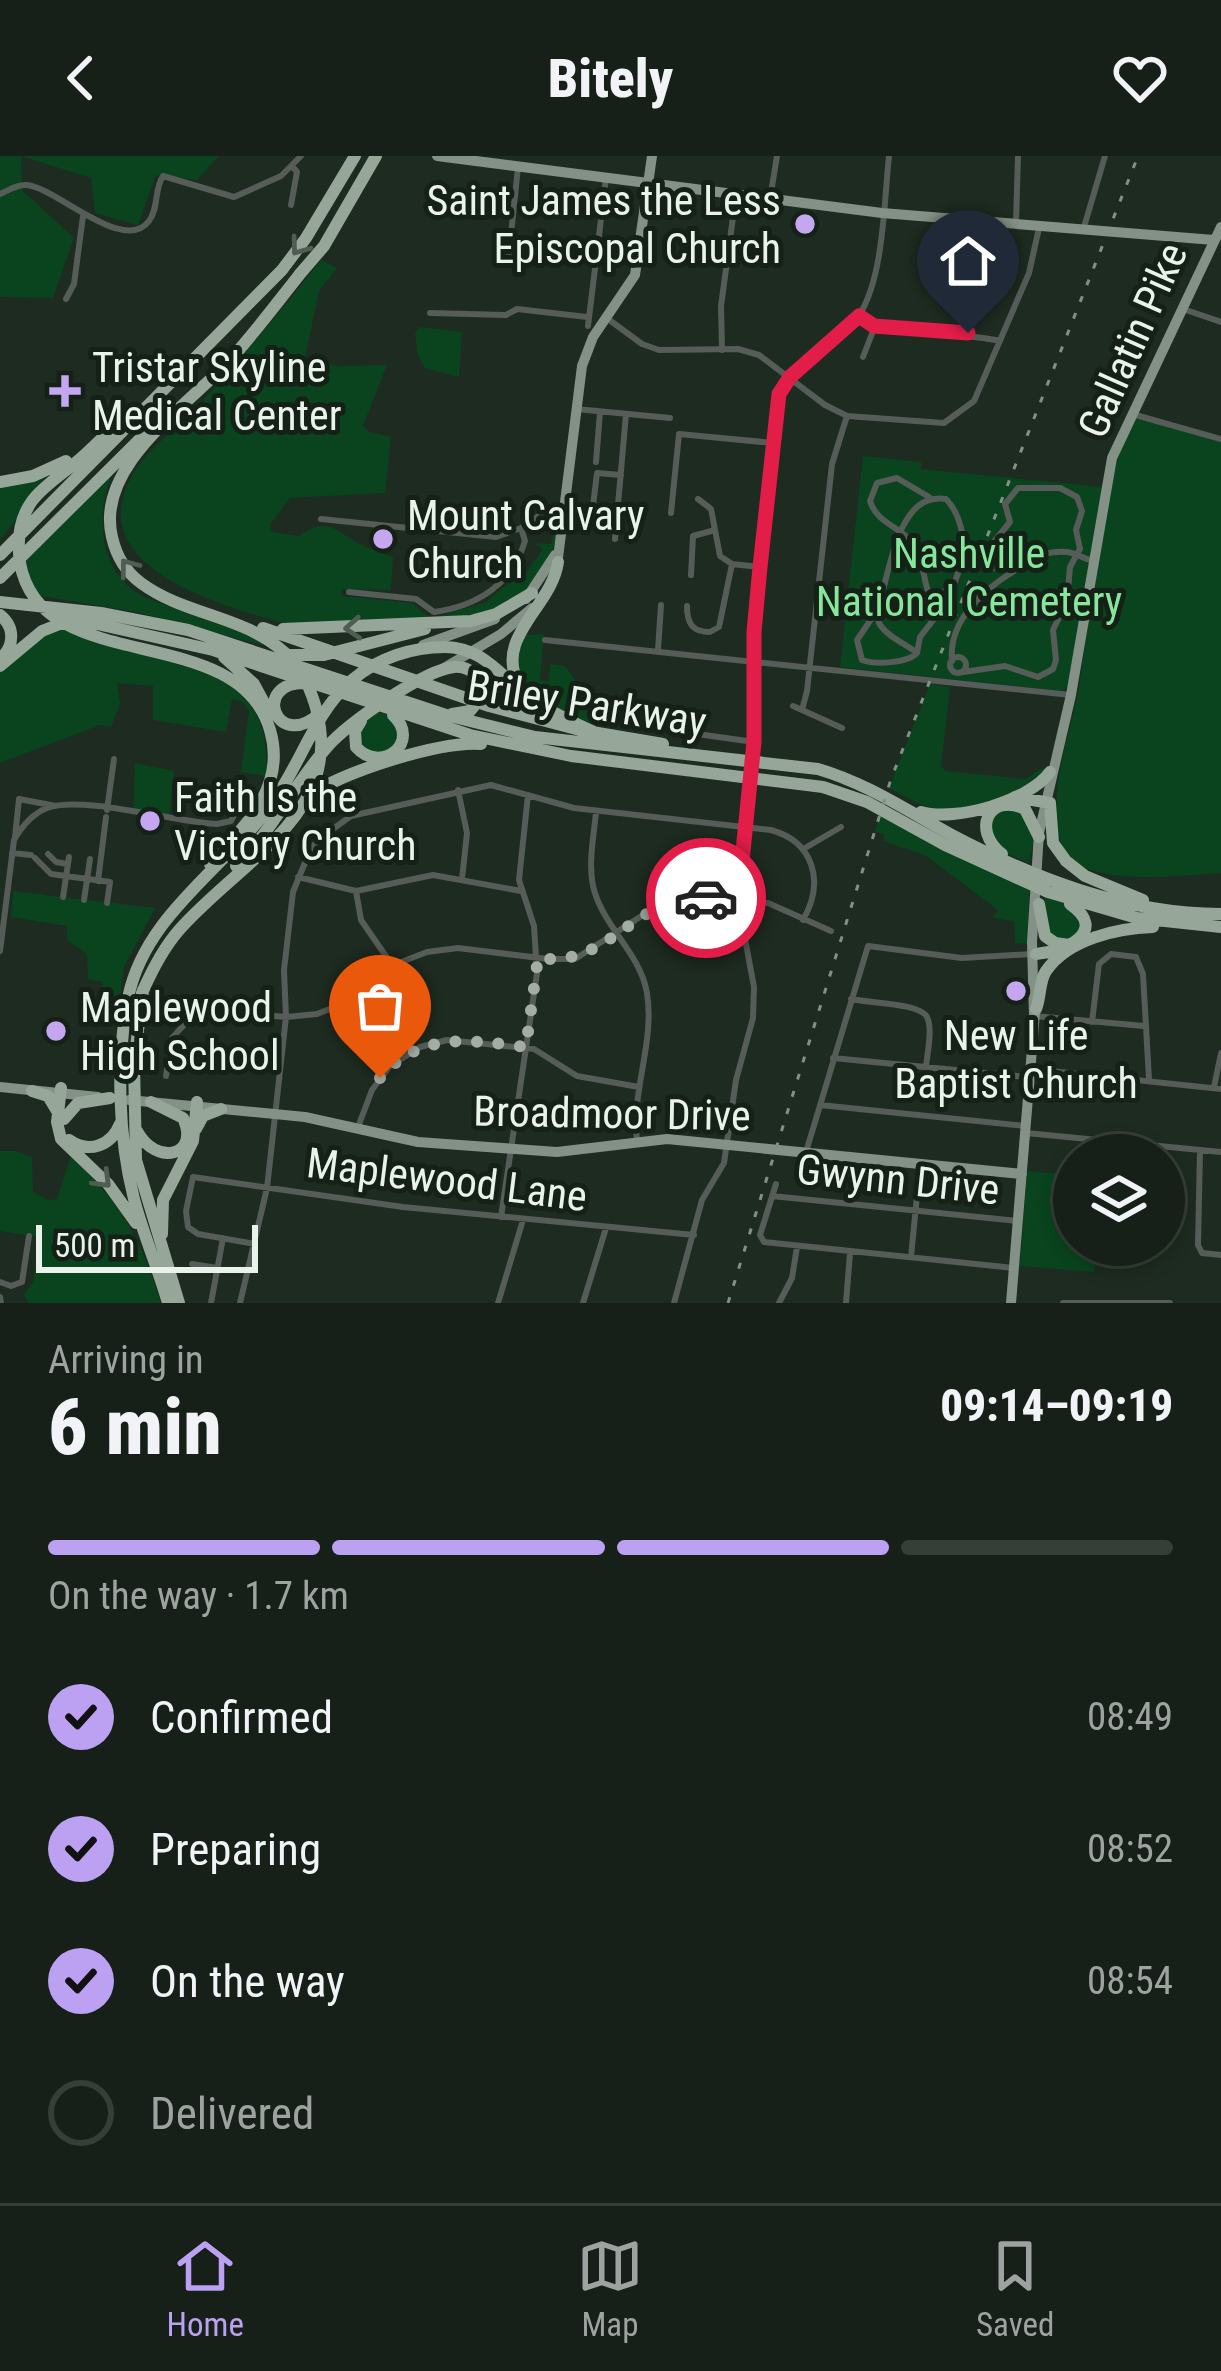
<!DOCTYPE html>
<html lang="en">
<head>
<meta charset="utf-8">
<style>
	:root { --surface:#162018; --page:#232d25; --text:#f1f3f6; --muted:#9ea3a2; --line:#353e37; --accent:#bca0f2 }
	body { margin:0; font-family:"Roboto Condensed",sans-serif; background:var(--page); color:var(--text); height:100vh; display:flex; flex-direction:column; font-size:45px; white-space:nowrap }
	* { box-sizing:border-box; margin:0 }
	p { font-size:39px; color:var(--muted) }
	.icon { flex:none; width:66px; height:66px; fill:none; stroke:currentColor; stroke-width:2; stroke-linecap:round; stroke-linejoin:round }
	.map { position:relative; height:1147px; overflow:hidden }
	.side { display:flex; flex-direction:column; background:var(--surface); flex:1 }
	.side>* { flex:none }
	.fabs { position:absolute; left:1053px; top:978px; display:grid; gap:24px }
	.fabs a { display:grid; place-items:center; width:132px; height:132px; border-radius:50%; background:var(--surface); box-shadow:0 6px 18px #0003,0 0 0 3px var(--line); font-size:60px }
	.scale { position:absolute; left:36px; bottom:30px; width:222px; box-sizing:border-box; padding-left:12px; border:6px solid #eaf3eb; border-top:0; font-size:33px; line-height:42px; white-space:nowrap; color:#eaf3eb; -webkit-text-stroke:9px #152117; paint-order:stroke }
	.pin { position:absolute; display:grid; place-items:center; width:102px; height:102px; color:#fff; margin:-123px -51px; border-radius:50% 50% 50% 0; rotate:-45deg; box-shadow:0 0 12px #0007 }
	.pin .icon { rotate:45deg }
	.courier { position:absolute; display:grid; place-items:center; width:120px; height:120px; margin:-60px; border:9px solid #e11d48; border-radius:50%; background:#fff; color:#222; box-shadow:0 3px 15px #0007 }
	.overview em { font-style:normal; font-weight:800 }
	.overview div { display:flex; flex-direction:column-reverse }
	.overview { display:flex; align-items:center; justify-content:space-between; height:204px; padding:0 48px }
	h1 { font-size:78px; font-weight:800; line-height:90px }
	.bar { display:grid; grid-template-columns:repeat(4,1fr); gap:18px 12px; align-content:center; height:144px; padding:0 48px }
	.bar i { height:15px; border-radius:9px; background:var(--line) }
	.bar .active { background:var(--accent) }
	.bar p { grid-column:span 4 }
	ol { padding:0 48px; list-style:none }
	li { display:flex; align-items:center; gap:36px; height:132px }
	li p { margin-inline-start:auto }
	li .icon { padding:12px; border-radius:50%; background:var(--accent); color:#111; stroke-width:4 }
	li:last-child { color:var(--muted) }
	li i { width:66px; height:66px; border:6px solid var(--line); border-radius:50% }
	header { display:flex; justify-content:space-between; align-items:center; height:156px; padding:0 48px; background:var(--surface); font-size:54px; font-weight:800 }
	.tabs { display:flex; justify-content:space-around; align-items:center; height:168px; border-top:3px solid var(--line); background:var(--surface); font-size:33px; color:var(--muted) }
	.tabs a { display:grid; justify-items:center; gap:6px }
	.tabs .active { color:var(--accent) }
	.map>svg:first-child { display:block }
	.green { fill:#09441e }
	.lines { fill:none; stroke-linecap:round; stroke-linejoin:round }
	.minor { stroke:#565c57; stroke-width:6 }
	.major { stroke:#849186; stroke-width:10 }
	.highway { stroke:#96a699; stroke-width:12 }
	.rail { stroke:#848f86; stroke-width:3; stroke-dasharray:6 12; stroke-linecap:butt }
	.oneway { stroke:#4f5d52 }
	.done { stroke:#a3ada4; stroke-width:12; stroke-dasharray:0 21.6 }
	.route { stroke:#e11d48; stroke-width:15 }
	.poi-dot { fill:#c5a6f0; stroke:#152117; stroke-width:4.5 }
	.labels { text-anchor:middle; stroke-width:10; stroke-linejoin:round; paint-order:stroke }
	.poi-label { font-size:42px; fill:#eaf3eb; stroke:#152117; text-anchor:start }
	.street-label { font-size:42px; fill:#eaf3eb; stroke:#152117 }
	.park-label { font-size:42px; fill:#86e69b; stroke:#152117 }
</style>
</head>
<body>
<header><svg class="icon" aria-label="back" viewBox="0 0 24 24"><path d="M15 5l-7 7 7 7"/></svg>Bitely<svg class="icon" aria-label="heart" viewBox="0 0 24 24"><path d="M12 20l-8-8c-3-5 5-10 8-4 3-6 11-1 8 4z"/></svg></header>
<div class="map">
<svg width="1221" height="1147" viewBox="0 0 1221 1147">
	<rect width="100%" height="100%" fill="#1e2b20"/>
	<!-- green -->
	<path class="green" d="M0,0H219L197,24L156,19L138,69L95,57L91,22L21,0L22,34L74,82L53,142L0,141Z
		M321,104L337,112L319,135L305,202L337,210L387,209L363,270L370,276L391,281L385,337L290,342L270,369L272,376L299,380C324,363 331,370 354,385C365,392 380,396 393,401L391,434L342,433V440L413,447L430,463L486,446L514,422L521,424L543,393L533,387L551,388L557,361L560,362C547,458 481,459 403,467L400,463L309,471L289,469C225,450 78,413 133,318C147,293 177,273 196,252C240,204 281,155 321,104Z
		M420,171L462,176L459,221L425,212L418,200L415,176Z
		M1132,260L1221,285V717C1183,719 1097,731 1069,701C1055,685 1056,659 1057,639C1059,603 1073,566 1079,531C1093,441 1099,345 1132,260Z
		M863,300L921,306V313L1103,331L1070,528L1062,535L840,511Z
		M114,315C94,355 98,417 143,440C168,452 197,457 223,466C241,472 257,483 274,492L136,456L36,439L22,407Z
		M46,320C29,341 18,364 0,383V330Z
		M57,470C140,510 277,492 266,620L241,616L249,555L243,546L232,543L226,576L153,564V530L117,527L120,548L111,571L100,569L0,607V511Z
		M544,478L540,524L549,526L550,508L565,510L576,525V540L593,542L591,569C546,554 504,535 521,479Z
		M930,528L950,531L941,610L945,615L1026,623L1042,612L1047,613C1032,634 958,659 933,652C918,649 903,639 889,632Z
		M359 577a20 20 0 1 1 40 0a20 20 0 1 1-40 0Z
		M135,607L174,615L169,660L133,655Z
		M998,653L1025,654L1034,683L1029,707L1005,697L987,676Z
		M880,658L965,705L1029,732L1028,788L1015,787L1014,765L993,762L998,754L926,700L884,685V678L875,675Z
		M13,735L155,752L124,811L117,860L95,866L90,856L98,849L103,826L88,823L87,798L67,784V770L11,761Z
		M1045,738L1069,749L1081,771L1072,782L1055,784L1044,769Z
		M0,995H16L32,1001L33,1036L49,1044L57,1043L71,1000C124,1052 138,1077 161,1147H29L24,1139L33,1126L40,1081L0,1075Z
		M1027,1015L1074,1019V1089H1096L1094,1116L1020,1110Z"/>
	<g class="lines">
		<!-- minor -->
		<path class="minor" d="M0,38C9,34 18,28 27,29C57,32 124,99 149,65C159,52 154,33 163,20L234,41L281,20L301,0
			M770,43L777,0
			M291,49L297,16L292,10
			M1016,67L1018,0
			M1084,71L1105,0
			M508,107L518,11
			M66,143L74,128L83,60
			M1183,153L1221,166
			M430,157L506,159L517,153L587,161
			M859,160C892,183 958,175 1000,185
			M608,163L642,188L659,194L738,193L759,199L825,249L847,260L944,267L974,245L1029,117L1039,72
			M588,170L606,22
			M722,194L721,150L736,39
			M863,201L875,170
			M576,253L670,262
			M1132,258L1221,283
			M596,306L600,256
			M929,341L897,322L877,327L870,345C877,369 905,371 916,393C928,415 920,435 941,454L920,481L917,497C906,488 886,480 879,467C875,457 895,386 901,374C911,354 922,340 946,343C960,357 966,384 963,404C1021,428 1026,392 1067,396C1076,397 1084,403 1094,405
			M698,343L711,353L720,400L732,408L760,411
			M671,357L679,278L773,287
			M592,358L597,317L621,319
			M321,363L496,381L521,372L546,355L615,360
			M615,383L626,258
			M691,419L693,380L715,374
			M349,436L416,443L434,456C478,450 512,428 525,385L521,372
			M931,445L954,428L963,404
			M687,450C687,467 692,476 710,476L719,471L732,408
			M876,456L857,484L862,504C875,509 908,507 917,497
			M545,484L1071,539
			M658,494L661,449
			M950 509a8 8 0 1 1 16 0a8 8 0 1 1-16 0Z
			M952,505C948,465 983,434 1014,415
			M963,516L1005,510L1038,521L1053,513L1056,504L1053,474L1067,445L1070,411L1080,393L1076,374L1082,355L1077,341L1060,332H1018L1005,348L1010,366L993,387L985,412
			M793,550L842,572
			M802,554L807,535L832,308L847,260
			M676,575L754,586
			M753,607L755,475L777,246C790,205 838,192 860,158C884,119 884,45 889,0
			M458,634L467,677L462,723
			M107,654L114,603
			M596,656C594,679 588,707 593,730C602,770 640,796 647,837C655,887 631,935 637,985
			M15,681L19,643L56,650
			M805,692L841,671
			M12,697L31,699
			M48,698L56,706L67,708
			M35,702L51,718L110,726L107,747
			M298,721L356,735L433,719L521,735
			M98,725L106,661
			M356,735L361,764L392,809
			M63,741L69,701
			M84,744L90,703
			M0,795L14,684C22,670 32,658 47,652C83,639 174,666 217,668L231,665L237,653
			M851,843C868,847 920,847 927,861C933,873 927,898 926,911
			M1034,860L1144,870
			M1092,866L1099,808L1111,798L1136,801L1143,818L1149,923
			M833,902L1027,921
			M170,905L203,902L280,909
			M1032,913L1221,933
			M166,920L172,882L192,860L213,855L286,861L317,858L340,849L383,813L427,796L458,792L548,803H575L660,748L695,742L768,747L831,775
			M1214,931L1221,897
			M820,949L1025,970
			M358,971L372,934L390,910L420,891L447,884L534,893L577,920L639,931
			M1026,977L1221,996
			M1200,994L1198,1089L1202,1097L1221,1099
			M806,996L868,790L962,802L1032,798
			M776,1028L760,1079L764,1086L1014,1112
			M772,1040L1018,1065
			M501,1061L537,817L534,770L519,724L528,639
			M255,1088L198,1078L188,1071L186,1055L193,1021L403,1051L694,1079
			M911,1101L920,1009
			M192,1108L217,1112
			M0,1126L11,1130L22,1126L29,1080
			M0,1141L1,1147
			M211,1147L223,1082
			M240,1147L267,1032L286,861L284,814L293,736L311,692L326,678L351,660L491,629L574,652L771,674C814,686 825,726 803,764
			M498,1147L523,1064
			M583,1147L606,1072
			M674,1147L702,1044L724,1007L736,924L753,862L754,831L738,745L752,620
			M779,1147L792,1122L797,1091
			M846,1147L850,1097
			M1063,1147H1170"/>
		<!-- major -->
		<path class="major" d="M437,0L882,57L1214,84
			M557,410L582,210L593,181L635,119L652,0
			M526,443L555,399
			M423,489L495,463
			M444,512L501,478L532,452
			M1034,860L1032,786L1039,677L1071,539L1112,302L1221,71
			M0,931L98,941
			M129,944L305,961L418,986L557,996L667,983L1022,1018
			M1011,1147L1035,857"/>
		<!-- highway -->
		<path class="highway" d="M299,119L324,90L376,0
			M133,253C115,269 98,287 80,303C64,317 44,329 32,345C19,363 17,386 20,407C41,524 237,462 270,574C287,631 245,670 210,708
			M0,326L33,320L66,305
			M0,399L282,114L306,82L355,0
			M0,422L143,280
			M0,446L101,457L188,474L446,559L535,581L818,613C866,627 906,654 950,678C1033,722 1126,758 1221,758
			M0,459C15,471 15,490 0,503
			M66,461L213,494L470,579L571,600L823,631L867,646L945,689L1048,736L1137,762L1221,771
			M263,472L489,550L580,574L663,588
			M283,473L471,465L496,458L532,437
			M287,499H324L425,473
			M224,501L254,528L268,554
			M294,506C253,459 188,462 141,427C126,416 116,399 112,381C95,310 185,252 228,206C255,177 279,144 304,113
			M0,510L42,475L62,467
			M305,527C251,526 276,596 319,558
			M519,529C493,481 552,451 558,406
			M361,565L355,575L356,591C381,619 422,586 393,559
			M307,641C341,616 440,585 481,588
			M1015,641L1050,647L1053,687L1066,705L1085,720L1143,744
			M921,656C956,666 1029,645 1050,616
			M1002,698C971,674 989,636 1025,653L1039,681
			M236,710C273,674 294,628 328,590C348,567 424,514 454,511C465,510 472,515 479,522L482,540L470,555L452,558
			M1039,748L1045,780L1055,787L1069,789
			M1036,798C1064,796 1110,776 1070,748
			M143,834L134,907L136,1004L179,1147
			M142,837C152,814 163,792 180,773C249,696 364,648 305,523
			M1036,853C1041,841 1039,825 1046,815C1068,783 1118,772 1153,771
			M61,932L57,966L61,983L108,1028L136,1067
			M32,935L48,940L57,955
			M64,963L78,947L110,942
			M196,973L203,960L221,953
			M137,975C156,1011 201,1000 183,962L151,946
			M69,984C89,998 111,990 120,968
			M162,1078L163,1044L193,985L197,946
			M168,1147C158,1112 143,1078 134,1043C118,980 116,906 128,842C145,758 226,712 273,646C301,607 315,556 352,524C378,502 412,491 445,491C483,491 501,521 529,541C550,556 571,566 594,576"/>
		<!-- rail -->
		<path class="rail" d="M728,1147L891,623L1138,0"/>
	</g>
	<!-- one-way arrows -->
	<defs><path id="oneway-chevron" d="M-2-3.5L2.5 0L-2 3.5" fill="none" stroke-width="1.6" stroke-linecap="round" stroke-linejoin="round" transform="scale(3)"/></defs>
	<g class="oneway">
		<use href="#oneway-chevron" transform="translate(299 91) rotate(126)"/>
		<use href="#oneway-chevron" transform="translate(128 411) rotate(-127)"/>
		<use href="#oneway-chevron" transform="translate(353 472) rotate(176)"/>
		<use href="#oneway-chevron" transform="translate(103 1024) rotate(45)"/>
	</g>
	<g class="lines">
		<!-- done -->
		<path class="done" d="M380,922C420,875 470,884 526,891L538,802C610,813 635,737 706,742"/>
		<!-- route -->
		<path class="route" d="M706,742L738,745L754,586V476L760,411L779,238L790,221L859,160L874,170L968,177"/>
	</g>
	<!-- markers -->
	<g class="poi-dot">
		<circle cx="805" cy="68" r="12"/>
		<path d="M59 217h12v12h12v12h-12v12h-12v-12h-12v-12h12z"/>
		<circle cx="383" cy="383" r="12"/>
		<circle cx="150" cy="665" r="12"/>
		<circle cx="1016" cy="835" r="12"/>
		<circle cx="56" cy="875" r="12"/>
	</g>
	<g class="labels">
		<!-- poi labels -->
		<g class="poi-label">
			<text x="781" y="59" text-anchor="end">Saint James the Less<tspan x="781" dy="48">Episcopal Church</tspan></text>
			<text x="92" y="226">Tristar Skyline<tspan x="92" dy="48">Medical Center</tspan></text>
			<text x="407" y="374">Mount Calvary<tspan x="407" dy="48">Church</tspan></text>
			<text x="174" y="656">Faith Is the<tspan x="174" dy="48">Victory Church</tspan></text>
			<text x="80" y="866">Maplewood<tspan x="80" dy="48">High School</tspan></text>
			<text x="1016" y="894" text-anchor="middle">New Life<tspan x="1016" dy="48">Baptist Church</tspan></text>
		</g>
		<!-- street labels -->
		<g class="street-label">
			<text transform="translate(1132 184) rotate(-66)" y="15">Gallatin Pike</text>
			<text transform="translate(587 547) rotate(9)" y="15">Briley Parkway</text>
			<text transform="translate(612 957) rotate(1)" y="15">Broadmoor Drive</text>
			<text transform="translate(447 1023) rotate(7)" y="15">Maplewood Lane</text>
			<text transform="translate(898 1023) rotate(6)" y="15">Gwynn Drive</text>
		</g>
		<!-- park labels -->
		<g class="park-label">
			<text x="969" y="412">Nashville<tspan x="969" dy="48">National Cemetery</tspan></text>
		</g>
	</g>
</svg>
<div class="fabs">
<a><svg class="icon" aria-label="layers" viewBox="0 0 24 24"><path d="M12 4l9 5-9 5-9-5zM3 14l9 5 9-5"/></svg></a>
</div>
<div class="scale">500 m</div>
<div class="pin" style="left:380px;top:922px;background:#ea580c"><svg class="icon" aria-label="bag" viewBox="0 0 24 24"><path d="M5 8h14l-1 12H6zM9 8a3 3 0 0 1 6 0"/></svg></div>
<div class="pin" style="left:968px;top:177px;background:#1f2937"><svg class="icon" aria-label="home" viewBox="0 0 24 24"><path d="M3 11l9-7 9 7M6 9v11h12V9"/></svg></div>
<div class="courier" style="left:706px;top:742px"><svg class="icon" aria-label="car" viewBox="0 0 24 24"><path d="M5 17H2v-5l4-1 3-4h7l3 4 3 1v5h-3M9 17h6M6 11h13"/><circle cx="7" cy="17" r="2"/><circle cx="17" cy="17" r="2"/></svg></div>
</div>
<section class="side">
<div class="overview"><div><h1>6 min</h1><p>Arriving in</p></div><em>09:14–09:19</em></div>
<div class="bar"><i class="active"></i><i class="active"></i><i class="active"></i><i></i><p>On the way · 1.7 km</p></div>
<ol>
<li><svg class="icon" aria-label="check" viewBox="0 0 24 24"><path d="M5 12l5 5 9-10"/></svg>Confirmed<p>08:49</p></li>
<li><svg class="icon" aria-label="check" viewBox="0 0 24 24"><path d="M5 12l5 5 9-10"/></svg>Preparing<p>08:52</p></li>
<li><svg class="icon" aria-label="check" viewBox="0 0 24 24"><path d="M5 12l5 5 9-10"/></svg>On the way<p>08:54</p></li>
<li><i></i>Delivered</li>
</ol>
</section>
<nav class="tabs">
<a class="active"><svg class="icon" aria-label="home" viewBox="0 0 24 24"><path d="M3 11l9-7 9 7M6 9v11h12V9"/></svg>Home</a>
<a><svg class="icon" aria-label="map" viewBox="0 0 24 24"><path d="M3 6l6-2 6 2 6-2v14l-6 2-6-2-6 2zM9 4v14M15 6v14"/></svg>Map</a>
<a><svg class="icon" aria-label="saved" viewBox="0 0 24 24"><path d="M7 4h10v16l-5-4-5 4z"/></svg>Saved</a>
</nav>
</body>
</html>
